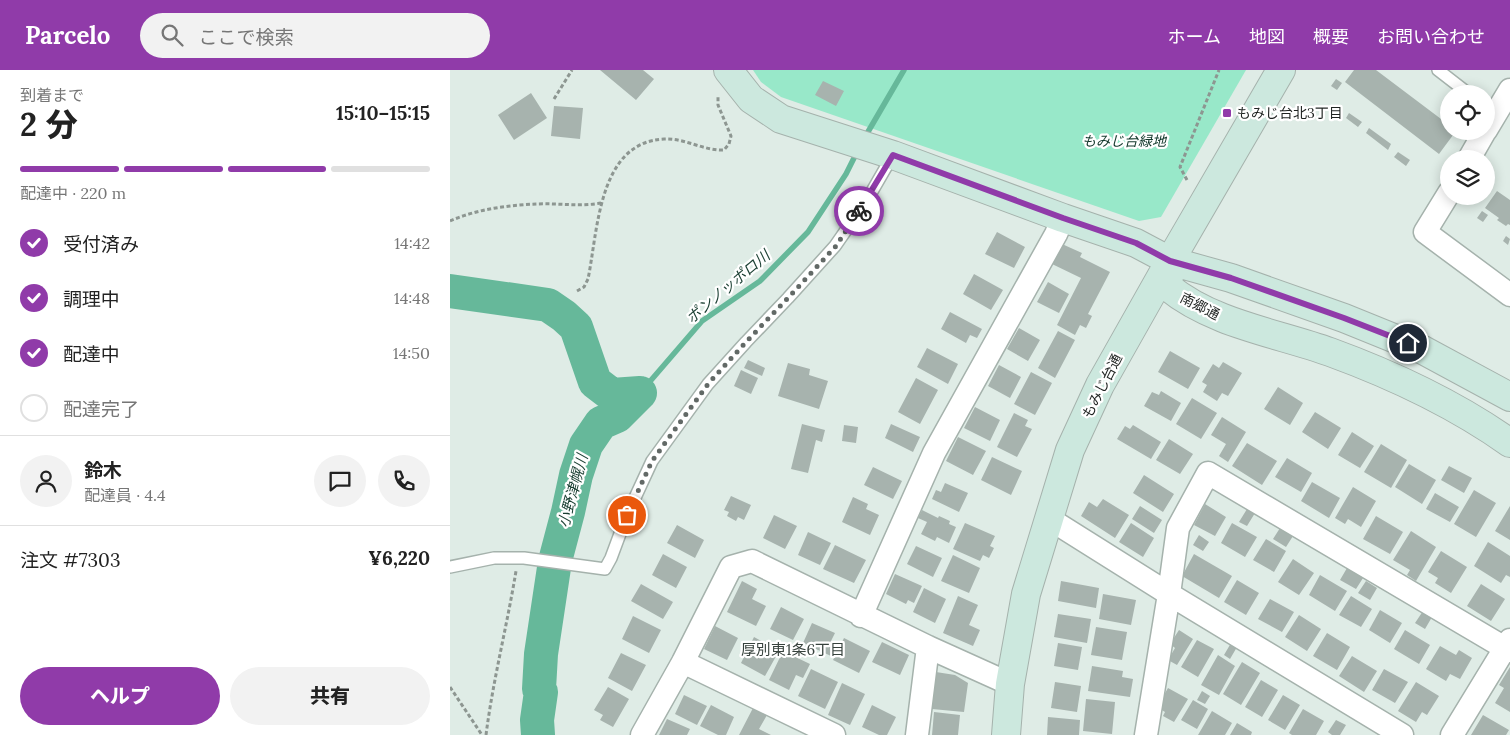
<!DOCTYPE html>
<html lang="ja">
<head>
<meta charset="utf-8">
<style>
	:root { --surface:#fff; --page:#f2f2f2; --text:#222; --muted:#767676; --line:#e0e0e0; --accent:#903ba9 }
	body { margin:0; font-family:Lora,"Noto Sans JP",serif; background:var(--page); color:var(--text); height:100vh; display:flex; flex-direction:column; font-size:19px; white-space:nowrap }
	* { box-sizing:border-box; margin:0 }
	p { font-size:16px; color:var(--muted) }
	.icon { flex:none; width:28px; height:28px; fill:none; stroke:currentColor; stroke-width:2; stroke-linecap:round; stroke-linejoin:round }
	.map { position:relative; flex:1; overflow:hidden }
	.sheet { display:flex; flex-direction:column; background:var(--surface); width:450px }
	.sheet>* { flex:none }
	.controls { position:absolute; left:990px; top:15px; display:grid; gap:10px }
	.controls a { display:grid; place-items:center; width:55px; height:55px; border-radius:50%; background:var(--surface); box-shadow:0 2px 12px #0003; font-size:25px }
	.pin { position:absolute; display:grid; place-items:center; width:42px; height:42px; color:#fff; margin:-21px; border:2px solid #fff; border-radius:50%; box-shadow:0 1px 5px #0007 }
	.courier { position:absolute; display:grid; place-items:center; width:50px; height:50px; margin:-25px; border:4px solid #903ba9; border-radius:50%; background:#fff; color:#222; box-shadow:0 1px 6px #0007 }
	.summary em { font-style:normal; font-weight:800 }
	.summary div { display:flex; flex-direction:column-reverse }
	.summary { display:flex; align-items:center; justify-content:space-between; height:85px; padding:0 20px }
	h1 { font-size:32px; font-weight:800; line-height:38px }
	.bar { display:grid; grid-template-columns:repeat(4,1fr); gap:8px 5px; align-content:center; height:60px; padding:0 20px }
	.bar i { height:6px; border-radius:4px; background:var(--line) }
	.bar .current { background:var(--accent) }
	.bar p { grid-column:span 4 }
	.line { display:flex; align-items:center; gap:12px; padding:0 20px; border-top:1px solid var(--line) }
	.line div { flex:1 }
	.round { display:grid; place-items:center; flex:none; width:52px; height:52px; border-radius:26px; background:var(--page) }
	ol { padding:0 20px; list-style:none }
	li { display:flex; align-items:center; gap:15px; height:55px }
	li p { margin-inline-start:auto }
	li .icon { padding:5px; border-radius:50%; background:var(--accent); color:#fff; stroke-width:4 }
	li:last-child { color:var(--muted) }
	li i { width:28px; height:28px; border:2px solid var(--line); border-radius:50% }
	.cta { display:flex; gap:10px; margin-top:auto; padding:10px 20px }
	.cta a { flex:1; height:58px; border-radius:30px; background:var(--accent); color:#fff; font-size:20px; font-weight:800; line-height:58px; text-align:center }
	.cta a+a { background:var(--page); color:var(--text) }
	header { display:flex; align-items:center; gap:30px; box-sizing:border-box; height:70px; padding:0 25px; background:var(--accent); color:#fff }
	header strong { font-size:24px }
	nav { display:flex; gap:28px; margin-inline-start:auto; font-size:18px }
	.search { width:350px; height:45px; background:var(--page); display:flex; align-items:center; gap:12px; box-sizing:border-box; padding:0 18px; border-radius:28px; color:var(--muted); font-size:19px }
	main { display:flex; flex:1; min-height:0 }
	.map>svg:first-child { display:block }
	.green { fill:#98e8c9 }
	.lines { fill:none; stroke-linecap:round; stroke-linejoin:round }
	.stream { stroke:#66b89a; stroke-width:5.5 }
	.river { stroke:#66b89a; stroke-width:34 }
	.building { fill:#a7b3ae }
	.lane-casing { stroke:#a5b2ac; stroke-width:14 }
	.street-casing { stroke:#a5b2ac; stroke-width:25 }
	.secondary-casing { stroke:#a5b2ac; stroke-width:30 }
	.path { stroke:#8d9691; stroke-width:3; stroke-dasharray:4 2.5; stroke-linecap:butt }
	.lane { stroke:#fff; stroke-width:11 }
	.street { stroke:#fff; stroke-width:22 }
	.secondary { stroke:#cce8de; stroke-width:28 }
	.done { stroke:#626966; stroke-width:5; stroke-dasharray:0 9 }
	.route { stroke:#903ba9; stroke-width:6 }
	.poi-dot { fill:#903ba9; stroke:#fff; stroke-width:2 }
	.labels { text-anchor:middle; stroke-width:4.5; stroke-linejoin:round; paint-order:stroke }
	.poi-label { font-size:14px; fill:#1f2321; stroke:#fff; text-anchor:start }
	.park-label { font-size:14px; font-style:italic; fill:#11372a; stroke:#fff }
	.street-label { font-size:14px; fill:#1f2321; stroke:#fff }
	.water-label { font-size:15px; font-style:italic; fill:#193e31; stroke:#fff }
	.neighbourhood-label { font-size:15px; fill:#37423d; stroke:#fff }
</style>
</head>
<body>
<header>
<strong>Parcelo</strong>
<div class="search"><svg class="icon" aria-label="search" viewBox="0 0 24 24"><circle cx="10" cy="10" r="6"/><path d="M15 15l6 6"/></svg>ここで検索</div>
<nav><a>ホーム</a><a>地図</a><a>概要</a><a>お問い合わせ</a></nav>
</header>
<main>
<section class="sheet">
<div class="summary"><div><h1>2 分</h1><p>到着まで</p></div><em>15:10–15:15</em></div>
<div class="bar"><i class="current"></i><i class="current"></i><i class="current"></i><i></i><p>配達中 · 220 m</p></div>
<ol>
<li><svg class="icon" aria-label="check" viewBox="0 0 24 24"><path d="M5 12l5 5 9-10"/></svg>受付済み<p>14:42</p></li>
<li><svg class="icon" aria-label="check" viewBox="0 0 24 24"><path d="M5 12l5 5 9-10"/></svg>調理中<p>14:48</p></li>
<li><svg class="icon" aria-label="check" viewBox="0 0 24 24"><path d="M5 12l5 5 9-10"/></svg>配達中<p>14:50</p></li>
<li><i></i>配達完了</li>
</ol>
<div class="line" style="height:90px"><a class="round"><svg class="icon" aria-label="person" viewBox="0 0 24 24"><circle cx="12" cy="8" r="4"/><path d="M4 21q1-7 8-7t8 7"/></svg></a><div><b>鈴木</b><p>配達員 · 4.4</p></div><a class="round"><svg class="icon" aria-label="chat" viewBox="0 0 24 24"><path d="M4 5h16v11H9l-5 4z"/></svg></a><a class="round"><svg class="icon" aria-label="phone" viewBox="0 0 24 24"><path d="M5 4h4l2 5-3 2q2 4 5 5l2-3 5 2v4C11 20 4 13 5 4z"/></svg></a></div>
<div class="line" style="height:65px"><div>注文 #7303</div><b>¥6,220</b></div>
<div class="cta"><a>ヘルプ</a><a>共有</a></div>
</section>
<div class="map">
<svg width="1060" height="665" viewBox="0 0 1060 665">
	<rect width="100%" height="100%" fill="#dfece6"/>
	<!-- green -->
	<path class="green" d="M303,0H796L711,147L689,151L331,27L311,12Z"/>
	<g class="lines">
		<!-- stream -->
		<path class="stream" d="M415,67L454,0
			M190,323L252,251L310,211L358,162L396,104L407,82"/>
		<!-- river -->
		<path class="river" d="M0,221L98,235L114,246L126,257L145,312L162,325L190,323
			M88,665L87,650L91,622L89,619L91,584L105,491L118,442L126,405L136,375L151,353L167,346L190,323"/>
	</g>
	<!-- building -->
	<path class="building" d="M150,0H193L204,9L186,30Z
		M904,0H926L999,55V61H1006L989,84L895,12Z
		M886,9L892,13L887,20L881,16Z
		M373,11L394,21L386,36L365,25Z
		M81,23L97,48L64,70L48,45Z
		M104,36L133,38L130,69L101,66Z
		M899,43L912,52L908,57L896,48Z
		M919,58L941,74L938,80L916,63Z
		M948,82L960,90L956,96L944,87Z
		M1047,121L1060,130V155L1058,154L1056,156L1047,150L1049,148L1035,138Z
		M1032,141L1038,145L1033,152L1027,148Z
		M547,162L575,177L564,198L535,184Z
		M1056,166L1060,169L1058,175L1053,171Z
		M612,174L632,183L630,187L660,202L638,244L642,246L636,258L630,255L625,265L607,255L631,208L602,194Z
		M524,204L553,220L541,240L513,224Z
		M598,212L619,224L609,243L587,232Z
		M500,242L532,259L527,268L520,265L516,273L491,259Z
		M569,258L590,270L578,291L557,279Z
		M608,261L625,270L605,308L588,298Z
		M477,278L508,294L498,314L467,297Z
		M720,281L750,298L738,319L708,302Z
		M298,290L315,298L312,306L294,298Z
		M773,292L792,303L778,326L772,323L767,331L753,322L757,315L752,312L763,294L769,298Z
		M338,293L360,299L359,305L378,311L369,339L328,326Z
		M549,295L571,307L560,328L538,316Z
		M291,300L308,308L301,324L284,316Z
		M581,302L602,313L585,345L564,334Z
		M466,308L488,320L470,354L448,342Z
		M828,317L853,333L840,355L814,339Z
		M711,321L731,333L721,351L694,336L702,322L709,325Z
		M742,328L767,343L751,369L726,354Z
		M525,337L550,350L540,371L514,358Z
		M865,342L891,358L878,379L852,362Z
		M564,343L578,350L575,356L582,359L567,387L547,377Z
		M772,347L796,362L778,392L769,386L776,374L761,365Z
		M352,354L375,360L372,372L366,370L358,403L341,399Z
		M441,354L470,367L463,382L435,368Z
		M394,355L408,357L406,373L392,371Z
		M683,355L711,372L701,389L667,369L675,356L680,359Z
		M902,362L924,376L910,398L888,385Z
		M508,367L536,381L523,405L496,391Z
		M719,369L743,384L730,404L706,390Z
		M797,373L827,391L812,415L782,396Z
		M931,374L957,390L941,418L914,402Z
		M542,387L572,401L561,425L531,410Z
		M837,388L862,403L851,422L825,407Z
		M959,394L986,410L972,434L945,417Z
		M999,396L1022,408L1014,423L991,410Z
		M423,397L452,411L443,429L414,415Z
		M694,405L724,424L713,442L683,423Z
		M862,412L890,428L879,448L851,431Z
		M495,413L518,423L509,442L482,429L486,420L491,422Z
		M903,417L926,431L911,457L898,449L895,454L885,448Z
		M1024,420L1046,433L1026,467L1004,454Z
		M985,423L1009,437L1000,452L976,439Z
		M281,426L301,435L294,450L288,447L286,451L277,446L279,442L274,440Z
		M403,427L418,434L416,439L429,445L420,465L392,452Z
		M653,429L679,445L665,468L631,446L639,432L647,437Z
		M755,434L776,447L765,466L744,455Z
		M690,436L712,450L704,463L682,449Z
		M1060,436V470L1045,461Z
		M797,439L805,443L797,456L789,452Z
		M472,440L488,448L489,446L500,451L499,454L506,457L499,473L487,467L485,471L471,464L477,452L468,448Z
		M324,445L347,456L335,479L313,468Z
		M926,446L953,462L940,484L913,469Z
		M515,453L545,466L540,476L544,478L539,488L533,485L530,491L503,479Z
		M681,453L704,468L693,487L669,472Z
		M782,453L807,467L795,487L771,473Z
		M227,455L254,470L245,488L217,473Z
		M830,458L843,466L836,477L823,469Z
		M961,461L986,477L966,511L957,505L960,500L943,490Z
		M358,462L381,473L370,495L348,485Z
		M749,465L759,472L753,481L743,475Z
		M816,469L836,481L824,502L803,490Z
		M1038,472L1060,486V507L1056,505L1051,513L1024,496Z
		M385,475L416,490L404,513L373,499Z
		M466,476L492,488L483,507L457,494Z
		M991,481L1017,497L1001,523L985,513L988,508L978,502Z
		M213,484L237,497L226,518L202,505Z
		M744,484L782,506L769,528L732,506Z
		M503,485L530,498L519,523L491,511Z
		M843,489L864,503L849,525L828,512Z
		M897,498L913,508L906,519L890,510Z
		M445,504L472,516L464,533L458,530L456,534L436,524Z
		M870,505L897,521L885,541L859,525Z
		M787,510L809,523L796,545L774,532Z
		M292,511L307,519L302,529L316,536L306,556L277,542Z
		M611,511L649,518L646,538L608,531Z
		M916,511L927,518L920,530L908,523Z
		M191,514L223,532L213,549L181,531Z
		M1031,514L1055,529L1041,551L1017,536Z
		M474,518L496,529L485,553L463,542Z
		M653,524L686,530L681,555L649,549Z
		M508,526L528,535L519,555L530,560L523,576L493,563Z
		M901,526L922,539L911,557L889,545Z
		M820,529L844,542L832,562L808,549Z
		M331,537L354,549L343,570L320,559Z
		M930,540L952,553L940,573L919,560Z
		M973,541L982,547L975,559L965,553Z
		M608,544L641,549L637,573L604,567Z
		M849,545L871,559L857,581L835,567Z
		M183,546L211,560L199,583L172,569Z
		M362,553L385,563L381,571L387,574L381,586L353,573Z
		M265,556L288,568L277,590L254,579Z
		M646,557L677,562L672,590L641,585Z
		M729,560L743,569L727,595L718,590L725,578L720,574Z
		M955,560L980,575L969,594L944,579Z
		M877,563L900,577L887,600L863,586Z
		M304,567L329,581L315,606L291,593Z
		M394,568L420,581L409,603L383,590Z
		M747,570L764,579L748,607L731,597Z
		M432,572L459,585L450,605L422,592Z
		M608,573L632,577L628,600L604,596Z
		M781,573L787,577L780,589L774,585Z
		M990,576L1006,585L1009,580L1022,588L1010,609L1000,604L996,611L976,599Z
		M333,581L360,594L353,608L346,605L339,620L319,610Z
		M171,583L196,595L182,621L158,608Z
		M768,585L785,596L769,625L751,615Z
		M902,586L927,601L914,622L889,606Z
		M792,592L810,603L791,635L773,624Z
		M642,596L673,601L672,607L683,609L680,627L638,621Z
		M1060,597V642L1045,633L1054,618L1049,615Z
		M361,599L388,612L375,639L348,626Z
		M934,599L958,612L945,633L922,620Z
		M486,602L505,605L518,613L514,642L482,639Z
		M811,610L828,620L812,647L795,637Z
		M605,612L631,616L627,642L601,638Z
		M966,612L989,626L977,645L972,642L966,652L948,641Z
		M392,613L415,624L400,655L378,645Z
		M158,617L179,629L163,657L150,650L153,645L144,640Z
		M718,618L738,629L724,652L713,646L715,642L707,637Z
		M752,621L760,626L755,634L747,630Z
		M234,625L257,636L247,655L225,644Z
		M833,625L850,635L835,660L818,650Z
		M636,629L665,632L662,664L633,661Z
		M743,630L758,639L747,659L731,650Z
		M261,635L284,647L276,665H268L250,656Z
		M422,635L446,647L437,665H429L412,657Z
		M303,638L317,645L309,659L321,665H289Z
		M853,639L874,651L866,665H842L839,663Z
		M762,641L782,653L775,665H748Z
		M484,642L510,645L508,665H482Z
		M1033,645L1059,660L1056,665H1021Z
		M598,647L630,650L629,665H597Z
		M217,649L240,659L237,665H209Z
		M886,650L896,655L890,665H882L878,662Z
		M787,653L802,662L801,665H780Z"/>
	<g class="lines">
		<defs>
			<path id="lane" d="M988,0L1019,24
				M0,497L44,488H74L155,499L161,488L177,445L202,391L258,314L296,272L338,228L385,176L417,130L443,85"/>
			<path id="street" d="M1036,60L1060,20
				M1019,89L1035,61
				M999,123L975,162L1060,225
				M598,448L719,524L952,665
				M411,546L484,383L606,164L613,148
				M233,592L384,665
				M192,665L233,592L281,497L302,491L478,577L560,614
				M467,665L478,577
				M696,665L719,524L728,458L758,403L1060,581
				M1002,665L1060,570"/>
			<path id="secondary" d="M278,0L301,29L331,49L443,85L613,148L686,173L720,191L781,208L894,248L973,280L1060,327
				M720,191L718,217C763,254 827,263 880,282C943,305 1005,334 1060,373
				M556,665L560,614L576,524L620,380L650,315L720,191L831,0"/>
		</defs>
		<!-- lane casing -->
		<use href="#lane" class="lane-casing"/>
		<!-- street casing -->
		<use href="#street" class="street-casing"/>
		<!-- secondary casing -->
		<use href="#secondary" class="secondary-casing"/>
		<!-- path -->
		<path class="path" d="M104,29L122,0
			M737,110L730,97L769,0
			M0,151C27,139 59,135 88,134C110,133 130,137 151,133
			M127,221L134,217L138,209C148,161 148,72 214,69C235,68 254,81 274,80L279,74L281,66L268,35V25
			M0,617L32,665
			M36,665C43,610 57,556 66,501"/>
		<!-- lane -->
		<use href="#lane" class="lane"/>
		<!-- street -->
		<use href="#street" class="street"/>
		<!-- secondary -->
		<use href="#secondary" class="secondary"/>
	</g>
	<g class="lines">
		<!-- done -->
		<path class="done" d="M177,445L202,391L258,314L296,272L338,228L386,176L409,141"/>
		<!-- route -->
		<path class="route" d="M409,141L443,85L613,148L686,173L720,191L781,208L894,248L958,273"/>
	</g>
	<!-- markers -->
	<rect class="poi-dot" x="772" y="38" width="10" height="10" rx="2.5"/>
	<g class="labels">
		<!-- poi labels -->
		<g class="poi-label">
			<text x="787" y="48">もみじ台北3丁目</text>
		</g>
		<!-- park labels -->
		<g class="park-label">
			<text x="674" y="76">もみじ台緑地</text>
		</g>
		<!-- street labels -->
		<g class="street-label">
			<text transform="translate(750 236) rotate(27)" y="5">南郷通</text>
			<text transform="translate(652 316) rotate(-63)" y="5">もみじ台通</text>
		</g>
		<!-- water labels -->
		<g class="water-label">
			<text transform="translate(278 217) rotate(-40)" y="5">ポンノッポロ川</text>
			<text transform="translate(123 421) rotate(-75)" y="5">小野津幌川</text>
		</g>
		<!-- neighbourhood labels -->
		<g class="neighbourhood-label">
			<text x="343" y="585">厚別東1条6丁目</text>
		</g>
	</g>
</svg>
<div class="controls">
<a><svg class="icon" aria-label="locate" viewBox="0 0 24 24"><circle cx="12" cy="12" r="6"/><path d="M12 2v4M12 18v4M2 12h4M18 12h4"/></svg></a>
<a><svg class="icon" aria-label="layers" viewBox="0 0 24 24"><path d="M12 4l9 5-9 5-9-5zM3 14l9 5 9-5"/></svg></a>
</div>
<div class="pin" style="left:177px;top:445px;background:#ea580c"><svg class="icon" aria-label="bag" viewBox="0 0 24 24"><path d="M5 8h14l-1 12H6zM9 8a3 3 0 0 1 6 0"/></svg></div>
<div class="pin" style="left:958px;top:273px;background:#1f2937"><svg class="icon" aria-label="home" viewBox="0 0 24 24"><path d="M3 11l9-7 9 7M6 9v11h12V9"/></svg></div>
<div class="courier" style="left:409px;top:141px"><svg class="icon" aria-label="bike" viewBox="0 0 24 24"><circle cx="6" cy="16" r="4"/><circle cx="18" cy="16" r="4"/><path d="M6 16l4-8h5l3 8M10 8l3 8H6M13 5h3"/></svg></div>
</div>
</main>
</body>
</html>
